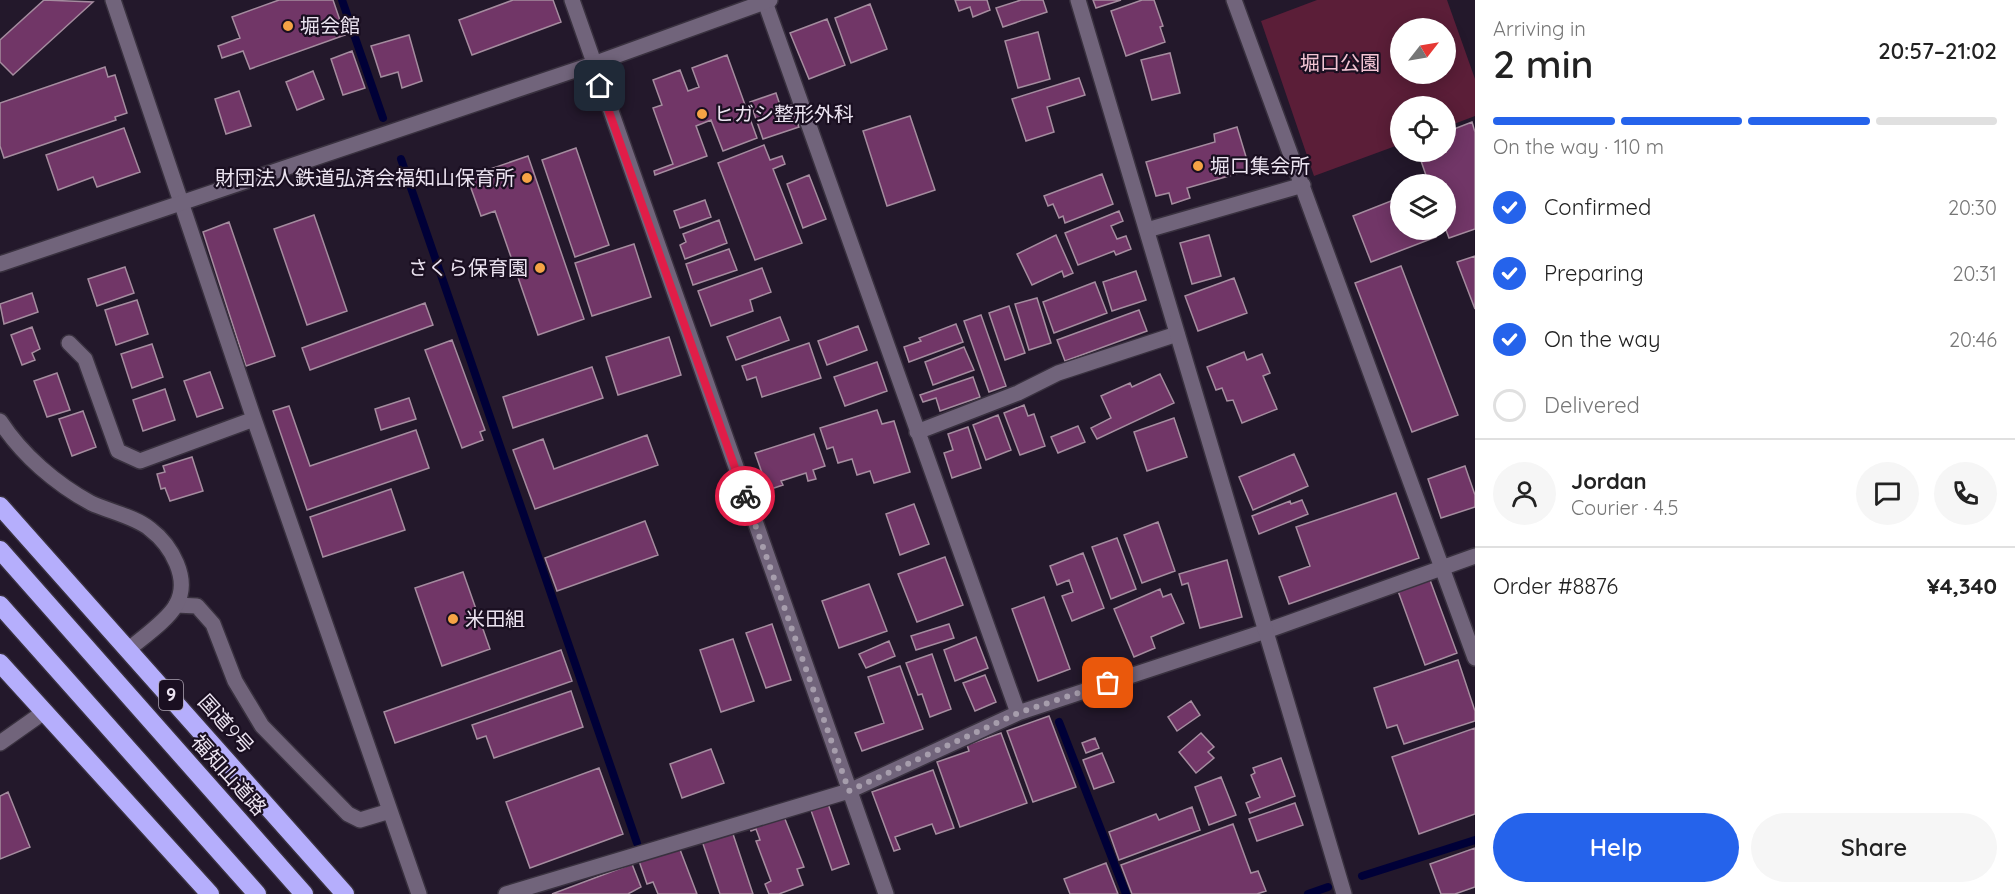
<!DOCTYPE html>
<html lang="en">
<head>
<meta charset="utf-8">
<style>
	:root { --surface:#fff; --page:#f6f6f6; --text:#222; --muted:#767676; --line:#e0e0e0; --accent:#2563eb }
	body { margin:0; font-family:Quicksand,"Noto Sans JP",sans-serif; background:var(--page); color:var(--text); height:100vh; display:flex; flex-direction:column; font-size:22px; white-space:nowrap }
	* { box-sizing:border-box; margin:0 }
	p { font-size:20px; color:var(--muted) }
	.icon { flex:none; width:33px; height:33px; fill:none; stroke:currentColor; stroke-width:2; stroke-linecap:round; stroke-linejoin:round }
	.map { position:relative; flex:1; overflow:hidden }
	.details { display:flex; flex-direction:column; background:var(--surface); width:540px }
	.details>* { flex:none }
	.needle { width:39px; rotate:59deg }
	.tools { position:absolute; left:1390px; top:18px; display:grid; gap:12px }
	.tools a { display:grid; place-items:center; width:66px; height:66px; border-radius:50%; background:var(--surface); box-shadow:0 3px 15px #0003; font-size:30px }
	.pin { position:absolute; display:grid; place-items:center; width:51px; height:51px; color:#fff; margin:-26px; border-radius:12px; box-shadow:0 3px 9px #0006 }
	.courier { position:absolute; display:grid; place-items:center; width:60px; height:60px; margin:-30px; border:4px solid #e11d48; border-radius:50%; background:#fff; color:#222; box-shadow:0 2px 8px #0007 }
	.headline em { font-style:normal; font-weight:600 }
	.headline div { display:flex; flex-direction:column-reverse }
	.headline { display:flex; align-items:center; justify-content:space-between; height:102px; padding:0 18px }
	h1 { font-size:39px; font-weight:600; line-height:45px }
	.bar { display:grid; grid-template-columns:repeat(4,1fr); gap:9px 6px; align-content:center; height:72px; padding:0 18px }
	.bar i { height:8px; border-radius:4px; background:var(--line) }
	.bar .selected { background:var(--accent) }
	.bar p { grid-column:span 4 }
	.line { display:flex; align-items:center; gap:15px; padding:0 18px; border-top:2px solid var(--line) }
	.line div { flex:1 }
	.round { display:grid; place-items:center; flex:none; width:63px; height:63px; border-radius:32px; background:var(--page) }
	ol { padding:0 18px; list-style:none }
	li { display:flex; align-items:center; gap:18px; height:66px }
	li p { margin-inline-start:auto }
	li .icon { padding:6px; border-radius:50%; background:var(--accent); color:#fff; stroke-width:4 }
	li:last-child { color:var(--muted) }
	li i { width:33px; height:33px; border:3px solid var(--line); border-radius:50% }
	.button { display:flex; gap:12px; margin-top:auto; padding:12px 18px }
	.button a { flex:1; height:69px; border-radius:36px; background:var(--accent); color:#fff; font-size:24px; font-weight:600; line-height:69px; text-align:center }
	.button a+a { background:var(--page); color:var(--text) }
	main { display:flex; flex:1; min-height:0 }
	.map>svg:first-child { display:block }
	.green { fill:#5b1e38; fill-rule:evenodd }
	.lines { fill:none; stroke-linecap:round; stroke-linejoin:round }
	.stream { stroke:#000037; stroke-width:8 }
	.building { fill:#713667; stroke:#a58c9f; stroke-width:1.5 }
	.street-casing { stroke:#39313f; stroke-width:18 }
	.secondary-casing { stroke:#39313f; stroke-width:18 }
	.highway-casing { stroke:#39313f; stroke-width:21 }
	.street { stroke:#71647b; stroke-width:15 }
	.secondary { stroke:#71647b; stroke-width:15 }
	.highway { stroke:#b5aefc; stroke-width:18 }
	.done { stroke:#a69dac; stroke-width:6; stroke-dasharray:0 10.8 }
	.route { stroke:#e11d48; stroke-width:8 }
	.poi-dot { fill:#f5a345; stroke:#1a0f21; stroke-width:2 }
	.labels { text-anchor:middle; stroke-width:4.5; stroke-linejoin:round; paint-order:stroke }
	.shield { fill:#1a0f21; stroke:#ada4b3; stroke-width:1.5 }
	.shield-label { font-size:18px; font-weight:bold; fill:#ece4f1 }
	.poi-label { font-size:20px; fill:#ece4f1; stroke:#1a0f21; text-anchor:start }
	.park-label { font-size:20px; fill:#f2c4d3; stroke:#1a0f21 }
	.street-label { font-size:20px; fill:#ece4f1; stroke:#1a0f21 }
</style>
</head>
<body>
<main>
<div class="map">
<svg width="1475" height="894" viewBox="0 0 1475 894">
	<rect width="100%" height="100%" fill="#23182b"/>
	<!-- green -->
	<path class="green" d="M1317,0H1447L1475,79V116L1446,127V106H1401V144L1314,176L1261,21ZM1401,28H1446V74H1401Z"/>
	<g class="lines">
		<!-- stream -->
		<path class="stream" d="M342,0L383,118
			M401,159L637,843
			M1059,722L1126,894
			M1362,876L1475,840
			M1308,894L1328,887"/>
	</g>
	<!-- building -->
	<path class="building" d="M44,0L93,2L13,75L0,62V40Z
		M279,0H333L345,35L250,69L243,51L222,58L218,46L240,38L232,17Z
		M513,0H553L561,22L472,55L459,20Z
		M955,0H987L990,10L973,17L970,7L959,11Z
		M1021,0H1043L1047,12L1003,27L996,8Z
		M1093,0H1121L1096,8Z
		M1142,0H1154L1163,26L1160,27L1165,42L1126,56L1111,11Z
		M870,4L887,49L851,63L835,18Z
		M827,19L845,65L809,79L790,33Z
		M1038,32L1050,79L1018,88L1005,41Z
		M409,35L422,81L402,88L398,72L381,77L371,46Z
		M352,51L365,88L343,95L331,59Z
		M1170,53L1180,93L1152,100L1141,60Z
		M727,55L757,138L723,151L711,120L696,126L707,156L655,175L654,171L673,164L653,108L662,105L653,80L680,70L688,91L699,87L692,68Z
		M105,67L108,77L115,75L127,113L115,117L116,120L4,158L0,146V103Z
		M313,71L324,99L297,110L286,82Z
		M1079,78L1085,95L1047,107L1054,132L1026,141L1012,99Z
		M239,91L251,126L226,134L215,99Z
		M776,93L781,108L791,105L799,127L763,139L750,102Z
		M910,116L935,190L887,206L863,131Z
		M1472,122L1475,132V229L1449,238L1446,230V184H1429L1420,158L1434,152H1446V132Z
		M1237,127L1250,170L1187,188L1190,198L1172,204L1169,193L1156,196L1146,162L1215,142L1214,134Z
		M124,128L140,172L97,187L93,177L58,190L46,155Z
		M764,145L770,160L782,156L785,164L773,169L802,243L755,260L718,163Z
		M576,148L609,245L575,257L542,160Z
		M528,156L584,319L538,335L495,211L481,216L467,177Z
		M1102,174L1113,204L1065,223L1063,216L1059,218L1053,204L1048,206L1044,196Z
		M809,175L826,219L803,228L787,184Z
		M1401,197V230H1434L1436,237L1371,262L1353,216Z
		M705,200L711,217L680,228L674,211Z
		M1119,211L1123,221L1111,226L1117,239L1126,236L1131,249L1116,255L1114,251L1078,265L1065,233Z
		M314,215L347,311L307,325L274,229Z
		M719,220L727,243L685,259L680,245L686,242L683,234Z
		M229,222L275,356L246,366L203,232Z
		M1056,235L1073,273L1064,277L1062,271L1032,285L1017,254Z
		M1209,235L1221,276L1192,284L1180,243Z
		M634,244L651,297L592,316L575,263Z
		M729,249L737,270L693,285L686,264Z
		M1475,256V309L1457,262Z
		M1401,266L1458,415L1412,432L1355,283Z
		M125,267L134,293L97,306L88,279Z
		M762,268L771,292L750,300L753,311L711,326L698,291Z
		M1136,271L1146,300L1112,311L1103,282Z
		M1234,278L1247,313L1198,331L1185,296Z
		M1095,282L1107,313L1054,333L1043,302Z
		M32,293L38,312L4,324L0,304Z
		M1037,298L1051,343L1029,350L1015,304Z
		M137,300L148,334L116,345L105,310Z
		M425,303L433,325L310,370L302,348Z
		M1009,306L1025,353L1005,360L989,313Z
		M1139,310L1147,331L1065,361L1057,340Z
		M981,315L1006,386L989,392L964,321Z
		M780,317L789,340L736,360L727,337Z
		M956,324L963,342L909,362L904,347L921,341L919,338Z
		M858,326L867,350L827,365L818,341Z
		M32,327L40,349L32,353L35,360L22,365L11,335Z
		M669,337L681,375L618,395L606,357Z
		M452,340L485,430L480,432L483,440L462,448L425,350Z
		M809,343L821,378L762,397L756,377L747,380L742,366Z
		M152,344L163,377L132,388L121,354Z
		M964,347L974,370L933,385L925,362Z
		M1244,352L1247,360L1262,354L1270,373L1263,376L1277,409L1242,423L1233,400L1227,401L1222,388L1216,390L1207,367Z
		M877,362L887,391L845,406L834,377Z
		M592,367L603,398L513,428L503,397Z
		M210,372L223,408L197,417L184,381Z
		M57,373L70,410L47,417L34,381Z
		M1160,374L1174,403L1097,439L1091,428L1111,418L1101,396L1130,383L1132,387Z
		M973,377L980,397L940,411L936,398L923,402L920,395Z
		M165,389L175,420L143,431L133,400Z
		M409,398L416,419L381,430L375,409Z
		M1024,405L1028,416L1034,414L1045,446L1020,455L1004,413Z
		M289,406L310,466L416,430L429,468L307,510L273,411Z
		M877,410L882,424L894,421L910,472L874,483L870,471L857,475L852,459L838,463L833,447L827,449L820,428Z
		M83,411L96,447L72,456L59,419Z
		M998,415L1011,450L986,460L973,425Z
		M1174,418L1187,457L1147,471L1134,432Z
		M1078,426L1085,442L1058,453L1051,437Z
		M968,427L981,468L952,478L944,453L953,450L948,434Z
		M814,434L825,466L813,470L816,479L808,481L806,473L781,481L783,485L768,490L755,453Z
		M647,435L658,465L535,509L513,450L543,439L554,469Z
		M1294,454L1308,486L1253,510L1239,477Z
		M192,457L203,491L170,501L165,488L161,489L157,474L165,472L163,466Z
		M1465,466L1475,495V507L1441,518L1428,479Z
		M391,489L405,530L323,557L310,517Z
		M1396,493L1419,558L1289,604L1279,577L1310,566L1296,527Z
		M1302,500L1308,514L1259,534L1252,516L1290,501L1291,504Z
		M914,504L929,544L900,555L886,514Z
		M645,521L658,555L557,591L545,558Z
		M1158,522L1175,571L1142,583L1124,535Z
		M1117,538L1136,589L1111,599L1092,547Z
		M1083,553L1104,608L1072,621L1062,596L1073,592L1069,580L1057,585L1050,566Z
		M945,557L963,605L917,622L898,574Z
		M1227,560L1242,617L1200,628L1188,583L1182,585L1179,574Z
		M463,572L490,649L442,666L415,588Z
		M1430,580L1457,653L1425,665L1398,591Z
		M869,584L887,631L839,648L822,601Z
		M1160,589L1163,597L1171,594L1184,623L1151,637L1155,648L1134,657L1114,609Z
		M1044,597L1070,669L1038,681L1012,609Z
		M772,624L791,680L766,688L746,633Z
		M949,624L954,638L916,650L911,636Z
		M976,637L988,668L955,681L944,650Z
		M733,639L754,701L721,712L700,650Z
		M889,641L895,656L866,668L859,654Z
		M561,650L572,681L395,743L384,712Z
		M932,654L951,709L930,717L922,694L918,695L906,663Z
		M1458,660L1475,711V721L1404,744L1397,725L1387,728L1374,688Z
		M900,666L923,729L862,751L855,733L884,723L868,677Z
		M985,675L996,702L975,711L963,683Z
		M571,691L583,727L494,758L486,736L477,739L472,725Z
		M1191,701L1200,715L1177,731L1168,717Z
		M1049,716L1076,787L1033,802L1007,731Z
		M1475,728V814L1419,834L1392,757Z
		M1001,733L1027,803L960,827L937,762L969,751L967,745Z
		M1201,733L1214,747L1208,752L1214,758L1196,773L1179,752Z
		M1095,738L1099,748L1086,753L1082,743Z
		M711,749L724,783L682,798L670,764Z
		M1102,753L1114,782L1094,789L1083,760Z
		M1281,758L1295,796L1250,813L1246,803L1260,797L1251,775L1255,773L1253,768Z
		M599,768L623,834L530,868L506,802Z
		M933,770L954,828L936,834L932,824L895,837L900,849L894,851L872,792Z
		M1221,777L1236,815L1209,825L1195,787Z
		M8,792L30,847L0,859V796Z
		M825,795L849,864L832,870L808,802Z
		M1295,803L1303,825L1257,841L1249,819Z
		M1192,807L1200,830L1119,860L1109,832L1156,814L1159,820Z
		M781,809L804,867L797,869L803,885L779,894H769L765,884L771,881L756,841L760,840L756,829L751,831L748,822Z
		M1233,824L1251,873L1258,871L1266,891L1257,894H1132L1121,865Z
		M731,828L753,894H720L701,838Z
		M679,847L697,894H658L653,882L647,884L639,861Z
		M1475,848V887L1455,894H1441L1430,864Z
		M1106,863L1118,894H1070L1064,879Z
		M632,864L641,887L628,894H552Z"/>
	<g class="lines">
		<defs>
			<path id="street" d="M113,0L254,419L419,894
				M572,0L886,894
				M1234,0L1475,658
				M765,2L1018,713
				M1147,230L1303,185
				M69,343L85,359L118,451L140,461L254,419
				M917,432L1018,393L1058,373L1177,334
				M176,605L197,606L213,624L235,681L262,726L348,814L360,820L390,811
				M506,894L849,791L1018,713L1266,631L1475,556"/>
			<path id="secondary" d="M1078,0L1344,894
				M0,264L593,64L770,0
				M0,421C22,455 56,484 91,503C108,511 136,517 150,529C171,545 191,579 176,605C168,620 142,638 129,649
				M0,743L44,712"/>
			<path id="highway" d="M0,506L345,894
				M0,550L304,894
				M0,605L257,894
				M0,663L210,894"/>
		</defs>
		<!-- street casing -->
		<use href="#street" class="street-casing"/>
		<!-- secondary casing -->
		<use href="#secondary" class="secondary-casing"/>
		<!-- highway casing -->
		<use href="#highway" class="highway-casing"/>
		<!-- street -->
		<use href="#street" class="street"/>
		<!-- secondary -->
		<use href="#secondary" class="secondary"/>
		<!-- highway -->
		<use href="#highway" class="highway"/>
	</g>
	<g class="lines">
		<!-- done -->
		<path class="done" d="M745,496L849,791L1018,713L1108,683"/>
		<!-- route -->
		<path class="route" d="M600,86L745,496"/>
	</g>
	<!-- markers -->
	<g class="poi-dot">
		<circle cx="288" cy="26" r="6"/>
		<circle cx="702" cy="114" r="6"/>
		<circle cx="1198" cy="166" r="6"/>
		<circle cx="527" cy="178" r="6"/>
		<circle cx="540" cy="268" r="6"/>
		<circle cx="453" cy="619" r="6"/>
	</g>
	<g class="labels">
		<!-- shield labels -->
		<rect class="shield" x="159" y="680" width="24" height="30" rx="4.5"/>
		<g class="shield-label">
			<text x="171" y="701">9</text>
		</g>
		<!-- poi labels -->
		<g class="poi-label">
			<text x="300" y="33">堀会館</text>
			<text x="714" y="121">ヒガシ整形外科</text>
			<text x="1210" y="173">堀口集会所</text>
			<text x="515" y="185" text-anchor="end">財団法人鉄道弘済会福知山保育所</text>
			<text x="528" y="275" text-anchor="end">さくら保育園</text>
			<text x="465" y="626">米田組</text>
		</g>
		<!-- park labels -->
		<g class="park-label">
			<text x="1340" y="70">堀口公園</text>
		</g>
		<!-- street labels -->
		<g class="street-label">
			<text transform="translate(226 724) rotate(48)" y="7">国道9号</text>
			<text transform="translate(229 775) rotate(48)" y="7">福知山道路</text>
		</g>
	</g>
</svg>
<div class="tools">
<a><svg class="needle" viewBox="-14 -14 28 28"><path d="M0-13l5 13h-10z" fill="#e53935"/><path d="M0 13l5-13h-10z" fill="#767676"/></svg></a>
<a><svg class="icon" aria-label="locate" viewBox="0 0 24 24"><circle cx="12" cy="12" r="6"/><path d="M12 2v4M12 18v4M2 12h4M18 12h4"/></svg></a>
<a><svg class="icon" aria-label="layers" viewBox="0 0 24 24"><path d="M12 4l9 5-9 5-9-5zM3 14l9 5 9-5"/></svg></a>
</div>
<div class="pin" style="left:1108px;top:683px;background:#ea580c"><svg class="icon" aria-label="bag" viewBox="0 0 24 24"><path d="M5 8h14l-1 12H6zM9 8a3 3 0 0 1 6 0"/></svg></div>
<div class="pin" style="left:600px;top:86px;background:#1f2937"><svg class="icon" aria-label="home" viewBox="0 0 24 24"><path d="M3 11l9-7 9 7M6 9v11h12V9"/></svg></div>
<div class="courier" style="left:745px;top:496px"><svg class="icon" aria-label="bike" viewBox="0 0 24 24"><circle cx="6" cy="16" r="4"/><circle cx="18" cy="16" r="4"/><path d="M6 16l4-8h5l3 8M10 8l3 8H6M13 5h3"/></svg></div>
</div>
<section class="details">
<div class="headline"><div><h1>2 min</h1><p>Arriving in</p></div><em>20:57–21:02</em></div>
<div class="bar"><i class="selected"></i><i class="selected"></i><i class="selected"></i><i></i><p>On the way · 110 m</p></div>
<ol>
<li><svg class="icon" aria-label="check" viewBox="0 0 24 24"><path d="M5 12l5 5 9-10"/></svg>Confirmed<p>20:30</p></li>
<li><svg class="icon" aria-label="check" viewBox="0 0 24 24"><path d="M5 12l5 5 9-10"/></svg>Preparing<p>20:31</p></li>
<li><svg class="icon" aria-label="check" viewBox="0 0 24 24"><path d="M5 12l5 5 9-10"/></svg>On the way<p>20:46</p></li>
<li><i></i>Delivered</li>
</ol>
<div class="line" style="height:108px"><a class="round"><svg class="icon" aria-label="person" viewBox="0 0 24 24"><circle cx="12" cy="8" r="4"/><path d="M4 21q1-7 8-7t8 7"/></svg></a><div><b>Jordan</b><p>Courier · 4.5</p></div><a class="round"><svg class="icon" aria-label="chat" viewBox="0 0 24 24"><path d="M4 5h16v11H9l-5 4z"/></svg></a><a class="round"><svg class="icon" aria-label="phone" viewBox="0 0 24 24"><path d="M5 4h4l2 5-3 2q2 4 5 5l2-3 5 2v4C11 20 4 13 5 4z"/></svg></a></div>
<div class="line" style="height:78px"><div>Order #8876</div><b>¥4,340</b></div>
<div class="button"><a>Help</a><a>Share</a></div>
</section>
</main>
</body>
</html>
